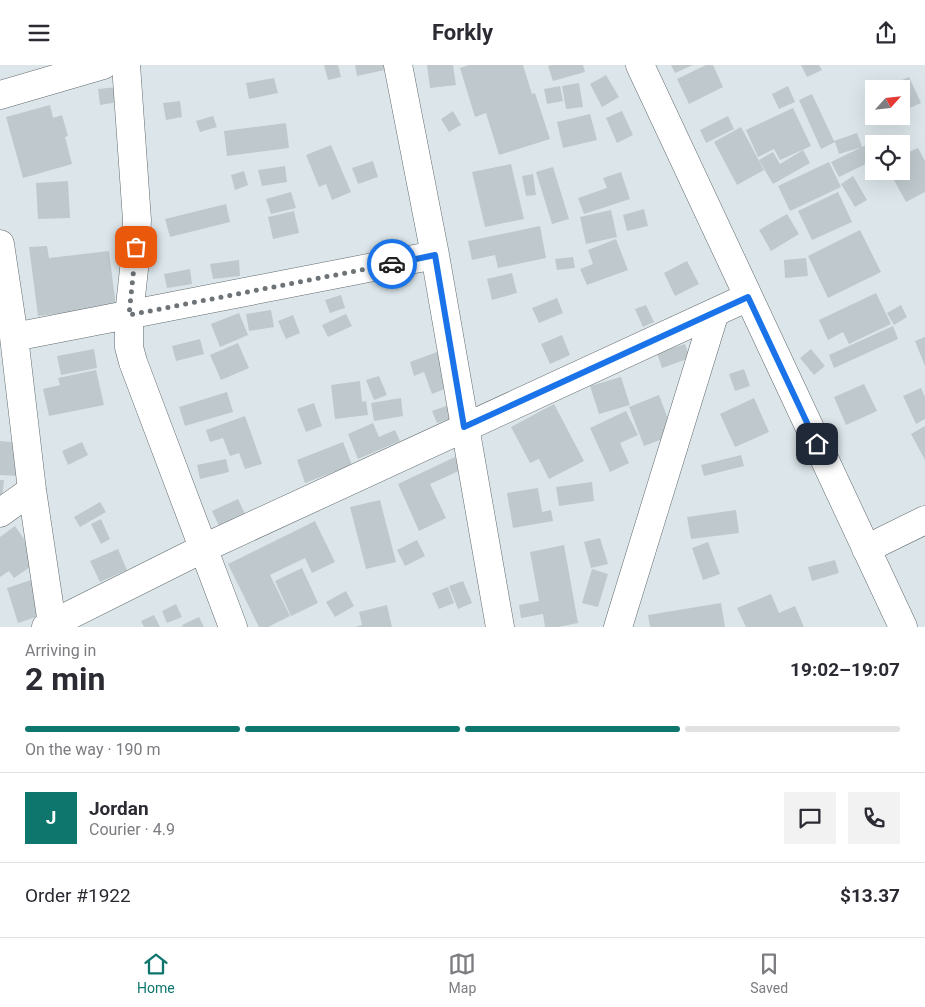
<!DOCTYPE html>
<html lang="en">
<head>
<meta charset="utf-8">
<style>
	:root { --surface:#fff; --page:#f2f2f3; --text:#2b2b33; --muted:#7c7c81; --line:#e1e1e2; --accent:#0f766e }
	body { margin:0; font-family:Roboto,sans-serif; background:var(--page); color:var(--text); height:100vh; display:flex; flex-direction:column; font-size:19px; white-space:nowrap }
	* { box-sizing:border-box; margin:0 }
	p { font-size:16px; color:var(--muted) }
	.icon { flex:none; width:28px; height:28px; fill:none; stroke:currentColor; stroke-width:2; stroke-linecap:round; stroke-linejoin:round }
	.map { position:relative; height:562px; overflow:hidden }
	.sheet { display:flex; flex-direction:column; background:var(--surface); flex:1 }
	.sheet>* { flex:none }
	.needle { width:32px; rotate:63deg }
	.buttons { position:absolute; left:865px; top:15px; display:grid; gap:10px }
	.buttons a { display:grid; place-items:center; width:45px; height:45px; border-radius:0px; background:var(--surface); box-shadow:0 5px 20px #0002; font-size:25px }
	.pin { position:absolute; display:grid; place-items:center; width:42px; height:42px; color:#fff; margin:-21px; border-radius:10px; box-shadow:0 2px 8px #0006 }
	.courier { position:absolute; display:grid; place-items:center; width:50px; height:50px; margin:-25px; border:4px solid #1a73e8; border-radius:50%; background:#fff; color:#222; box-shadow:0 1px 6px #0007 }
	.summary em { font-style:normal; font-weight:700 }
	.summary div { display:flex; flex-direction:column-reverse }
	.summary { display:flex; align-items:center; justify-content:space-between; height:85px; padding:0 25px }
	h1 { font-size:32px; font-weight:700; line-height:38px }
	.bar { display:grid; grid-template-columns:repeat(4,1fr); gap:8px 5px; align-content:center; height:60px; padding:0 25px }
	.bar i { height:6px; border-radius:4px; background:var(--line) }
	.bar .current { background:var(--accent) }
	.bar p { grid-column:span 4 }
	.line { display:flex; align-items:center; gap:12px; padding:0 25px; border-top:1px solid var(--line) }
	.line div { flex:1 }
	.round { display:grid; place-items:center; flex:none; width:52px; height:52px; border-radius:0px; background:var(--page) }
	header { display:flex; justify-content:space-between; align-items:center; height:65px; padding:0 25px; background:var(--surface); font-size:22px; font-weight:700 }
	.tab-bar { display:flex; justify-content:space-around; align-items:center; height:70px; border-top:1px solid var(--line); background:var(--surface); font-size:14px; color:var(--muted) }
	.tab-bar a { display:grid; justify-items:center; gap:2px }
	.tab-bar .current { color:var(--accent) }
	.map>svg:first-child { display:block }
	.building { fill:#bfc9cd }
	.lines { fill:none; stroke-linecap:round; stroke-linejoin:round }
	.minor-casing { stroke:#616a6e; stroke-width:29 }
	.minor { stroke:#fff; stroke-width:28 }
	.done { stroke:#6d7376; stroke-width:5; stroke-dasharray:0 9 }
	.route { stroke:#1a73e8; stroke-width:6 }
</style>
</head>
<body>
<header><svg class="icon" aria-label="menu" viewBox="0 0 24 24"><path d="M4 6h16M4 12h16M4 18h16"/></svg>Forkly<svg class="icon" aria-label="share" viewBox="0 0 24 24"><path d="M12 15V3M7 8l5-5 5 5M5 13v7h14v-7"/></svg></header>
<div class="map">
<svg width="925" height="562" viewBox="0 0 925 562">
	<rect width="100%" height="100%" fill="#dce6ea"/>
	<!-- building -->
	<path class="building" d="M324,0H338L341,12L328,15Z
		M355,0H388L389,4L357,11Z
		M427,0H453L456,20L430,23Z
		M469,0H523L532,29L535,28L550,74L499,90L486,48L475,52L460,3Z
		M551,0H583L585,7L553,16L548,1Z
		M671,0H693L675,8Z
		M706,0H713L723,22L689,39L677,14Z
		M801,0H819L822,5L807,12Z
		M606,10L619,32L602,42L590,19Z
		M909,12L921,38L905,45L901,37V24H895L893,19Z
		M274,13L278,28L249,34L246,18Z
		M579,18L583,42L566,44L562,21Z
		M560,21L563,36L547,39L544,24Z
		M788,21L795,37L779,44L772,29Z
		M117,22L119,37L100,40L98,24Z
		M812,29L834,76L857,68L862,82L839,89L835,77L821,84L799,35Z
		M180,36L182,52L166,55L163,38Z
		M50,40L53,53L62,50L68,71L65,72L72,99L23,113L6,52Z
		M793,43L811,81L780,95L774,84L758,92L746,65Z
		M453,46L461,60L449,67L441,54Z
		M622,46L633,70L617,78L606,53Z
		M590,49L597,75L563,83L557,57Z
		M213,51L217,62L200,67L196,56Z
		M728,51L734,64L706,78L700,65Z
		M286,58L289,83L227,91L224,66Z
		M741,62L764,105L737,120L714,77Z
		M898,71L907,88L918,83L925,96V127L906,137L889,106H901V79H885Z
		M870,78L874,86V95L839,112L831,97Z
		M331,80L351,127L332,135L326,119L319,122L306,90Z
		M803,85L810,98L773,119L759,95L773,87L780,99Z
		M373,96L378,112L358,119L352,103Z
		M829,97L841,122L790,146L778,121Z
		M511,99L524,154L485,162L472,107Z
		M285,101L287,117L262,121L258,105Z
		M553,102L569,154L552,159L536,107Z
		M244,106L248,120L235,125L231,110Z
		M621,107L630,134L584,149L578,133L607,123L603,113Z
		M533,109L536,130L526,131L522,111Z
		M853,111L867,135L855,142L841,119Z
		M68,116L70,153L38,154L36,118Z
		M291,127L296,143L271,149L266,134Z
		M838,127L852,157L812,175L798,146Z
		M226,139L230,157L170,172L165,154Z
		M644,144L648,161L627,166L623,150Z
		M611,145L617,172L586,179L580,152Z
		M294,146L299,168L273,174L268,152Z
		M787,149L799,169L771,186L759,165Z
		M540,161L546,193L498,203L495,190L472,195L468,176Z
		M860,165L881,207L828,233L808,191Z
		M616,174L628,205L587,220L580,204L593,199L588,185Z
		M47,181L49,193L109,186L116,242L38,251L29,182Z
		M573,192L575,203L557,205L555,194Z
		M806,193L808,211L785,213L784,195Z
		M239,195L240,211L213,214L210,199Z
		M687,196L699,219L675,231L664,208Z
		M190,204L192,219L167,223L164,209Z
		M512,208L517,228L492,235L487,214Z
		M876,228L891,259L849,279L843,267L828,275L819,255Z
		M341,230L345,243L330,248L325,235Z
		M557,233L563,248L539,258L532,243Z
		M646,240L654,257L643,262L635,244Z
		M901,240L907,252L894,260L887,248Z
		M271,245L274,262L249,266L246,249Z
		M239,248L248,270L220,282L211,259Z
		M346,249L352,261L328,272L322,260Z
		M293,250L300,268L286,274L278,256Z
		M893,261L898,274L834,303L829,290Z
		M562,270L570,290L550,299L541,279Z
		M925,272V301L915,276Z
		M200,274L204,289L176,296L172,281Z
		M238,278L249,303L221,315L210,290Z
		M685,279L690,293L662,303L657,288Z
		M94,284L97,303L61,310L57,291Z
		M811,284L825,301L814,310L800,293Z
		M437,287L450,322L432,329L424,307L414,311L410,297Z
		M744,304L750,321L735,326L729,309Z
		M96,305L104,340L49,351L43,324L60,320L58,313Z
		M379,311L387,330L374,335L366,315Z
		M621,312L630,340L599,349L590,321Z
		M360,316L362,337L366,336L368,350L335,354L331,320Z
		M864,319L877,346L846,360L834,332Z
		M921,323L925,332V354L916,359L903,331Z
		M227,327L233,347L185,361L179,342Z
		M659,330L674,370L644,381L629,342Z
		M401,333L403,351L374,356L371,338Z
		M754,333L769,367L735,382L720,349Z
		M314,338L322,361L306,367L297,344Z
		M554,339L584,396L549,414L539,394L530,398L511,362Z
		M449,340L454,352L437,358L432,346Z
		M626,346L638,370L620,378L629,398L610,407L590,363Z
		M245,351L262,399L245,404L239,388L230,391L223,373L210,377L206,365Z
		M373,358L379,372L395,365L400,376L358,394L348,369Z
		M925,361V395L911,369Z
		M0,376L22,378L20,411L0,410Z
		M82,377L88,390L68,400L62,386Z
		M343,377L352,400L305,418L297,395Z
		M741,390L744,401L704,411L701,400Z
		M455,392L461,405L430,419L446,453L419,466L398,419Z
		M226,394L229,407L200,414L197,400Z
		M0,415H4L2,434H0Z
		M592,417L594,436L559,441L556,422Z
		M538,423L542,447L551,445L553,456L513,463L507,428Z
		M238,434L246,451L220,463L212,446Z
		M380,435L396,497L366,504L350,442Z
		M100,437L106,447L80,462L74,452Z
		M736,445L739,468L691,474L687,452Z
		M101,454L110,474L101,479L91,459Z
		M315,456L335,497L312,508L305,493L270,510L290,551L268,562H259L228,499Z
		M15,461L39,496L14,513L9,506L0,512V472Z
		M600,473L608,499L591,503L584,477Z
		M417,475L425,491L405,501L397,485Z
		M708,477L720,509L703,515L692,483Z
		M564,480L578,558L558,562H545L543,549L521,553L519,540L539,536L530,487Z
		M118,484L127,505L100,517L90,496Z
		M835,495L839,508L812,516L808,502Z
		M302,503L318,538L291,551L275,516Z
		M592,504L608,509L598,542L582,538Z
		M34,514L45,549L18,558L7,523Z
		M463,516L472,538L458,544L449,521Z
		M448,522L454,538L439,544L432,528Z
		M346,526L354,541L335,552L326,537Z
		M771,529L779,548L795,541L804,562H746L737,543Z
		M721,538L725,562H650L648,550Z
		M176,539L182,552L167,558L162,546Z
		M387,540L392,562H355L362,560L359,547Z
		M154,550L160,562H144L141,556Z
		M199,552L204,562H183L182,560Z"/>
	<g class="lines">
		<defs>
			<path id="minor" d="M126,0L137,155L135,195L129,250V282L133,297L233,562
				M398,0L435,190L500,562
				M640,0L903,562
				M0,30L103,0
				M0,179L14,272L32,425L52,559
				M14,272L435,190
				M0,448L32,425
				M866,484L925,455
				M46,562L204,483L748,232
				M618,562L715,247"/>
		</defs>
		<!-- minor casing -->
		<use href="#minor" class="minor-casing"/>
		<!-- minor -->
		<use href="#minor" class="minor"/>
	</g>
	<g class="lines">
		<!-- done -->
		<path class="done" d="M136,182L129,250L392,199"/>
		<!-- route -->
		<path class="route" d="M392,199L435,190L464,362L748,232L817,379"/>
	</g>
</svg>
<div class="buttons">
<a><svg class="needle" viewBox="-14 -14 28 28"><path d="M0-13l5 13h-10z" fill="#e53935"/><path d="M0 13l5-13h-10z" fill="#7c7c81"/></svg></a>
<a><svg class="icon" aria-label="locate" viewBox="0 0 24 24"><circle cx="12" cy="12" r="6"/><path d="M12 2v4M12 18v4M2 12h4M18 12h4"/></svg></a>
</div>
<div class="pin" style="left:136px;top:182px;background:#ea580c"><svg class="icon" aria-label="bag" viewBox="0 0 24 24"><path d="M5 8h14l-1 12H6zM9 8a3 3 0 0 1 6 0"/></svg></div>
<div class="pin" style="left:817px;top:379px;background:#1f2937"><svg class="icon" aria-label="home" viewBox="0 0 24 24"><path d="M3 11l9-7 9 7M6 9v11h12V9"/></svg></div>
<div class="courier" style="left:392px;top:199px"><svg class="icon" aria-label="car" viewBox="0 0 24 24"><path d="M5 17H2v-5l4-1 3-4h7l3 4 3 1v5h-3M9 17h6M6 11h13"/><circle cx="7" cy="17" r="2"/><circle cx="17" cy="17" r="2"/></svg></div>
</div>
<section class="sheet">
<div class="summary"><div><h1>2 min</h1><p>Arriving in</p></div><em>19:02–19:07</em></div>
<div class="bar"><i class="current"></i><i class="current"></i><i class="current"></i><i></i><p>On the way · 190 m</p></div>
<div class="line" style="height:90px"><b class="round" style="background:var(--accent);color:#fff">J</b><div><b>Jordan</b><p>Courier · 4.9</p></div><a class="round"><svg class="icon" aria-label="chat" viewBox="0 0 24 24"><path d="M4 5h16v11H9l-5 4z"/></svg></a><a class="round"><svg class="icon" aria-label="phone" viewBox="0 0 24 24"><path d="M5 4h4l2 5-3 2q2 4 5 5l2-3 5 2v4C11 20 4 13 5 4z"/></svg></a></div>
<div class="line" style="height:65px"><div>Order #1922</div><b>$13.37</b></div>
</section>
<nav class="tab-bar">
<a class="current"><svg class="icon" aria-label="home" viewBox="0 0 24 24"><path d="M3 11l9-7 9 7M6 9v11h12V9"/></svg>Home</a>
<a><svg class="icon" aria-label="map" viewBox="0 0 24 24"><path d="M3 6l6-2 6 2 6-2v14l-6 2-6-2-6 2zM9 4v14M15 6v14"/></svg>Map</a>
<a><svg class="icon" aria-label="saved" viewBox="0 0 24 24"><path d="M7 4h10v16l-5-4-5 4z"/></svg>Saved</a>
</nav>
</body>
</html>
